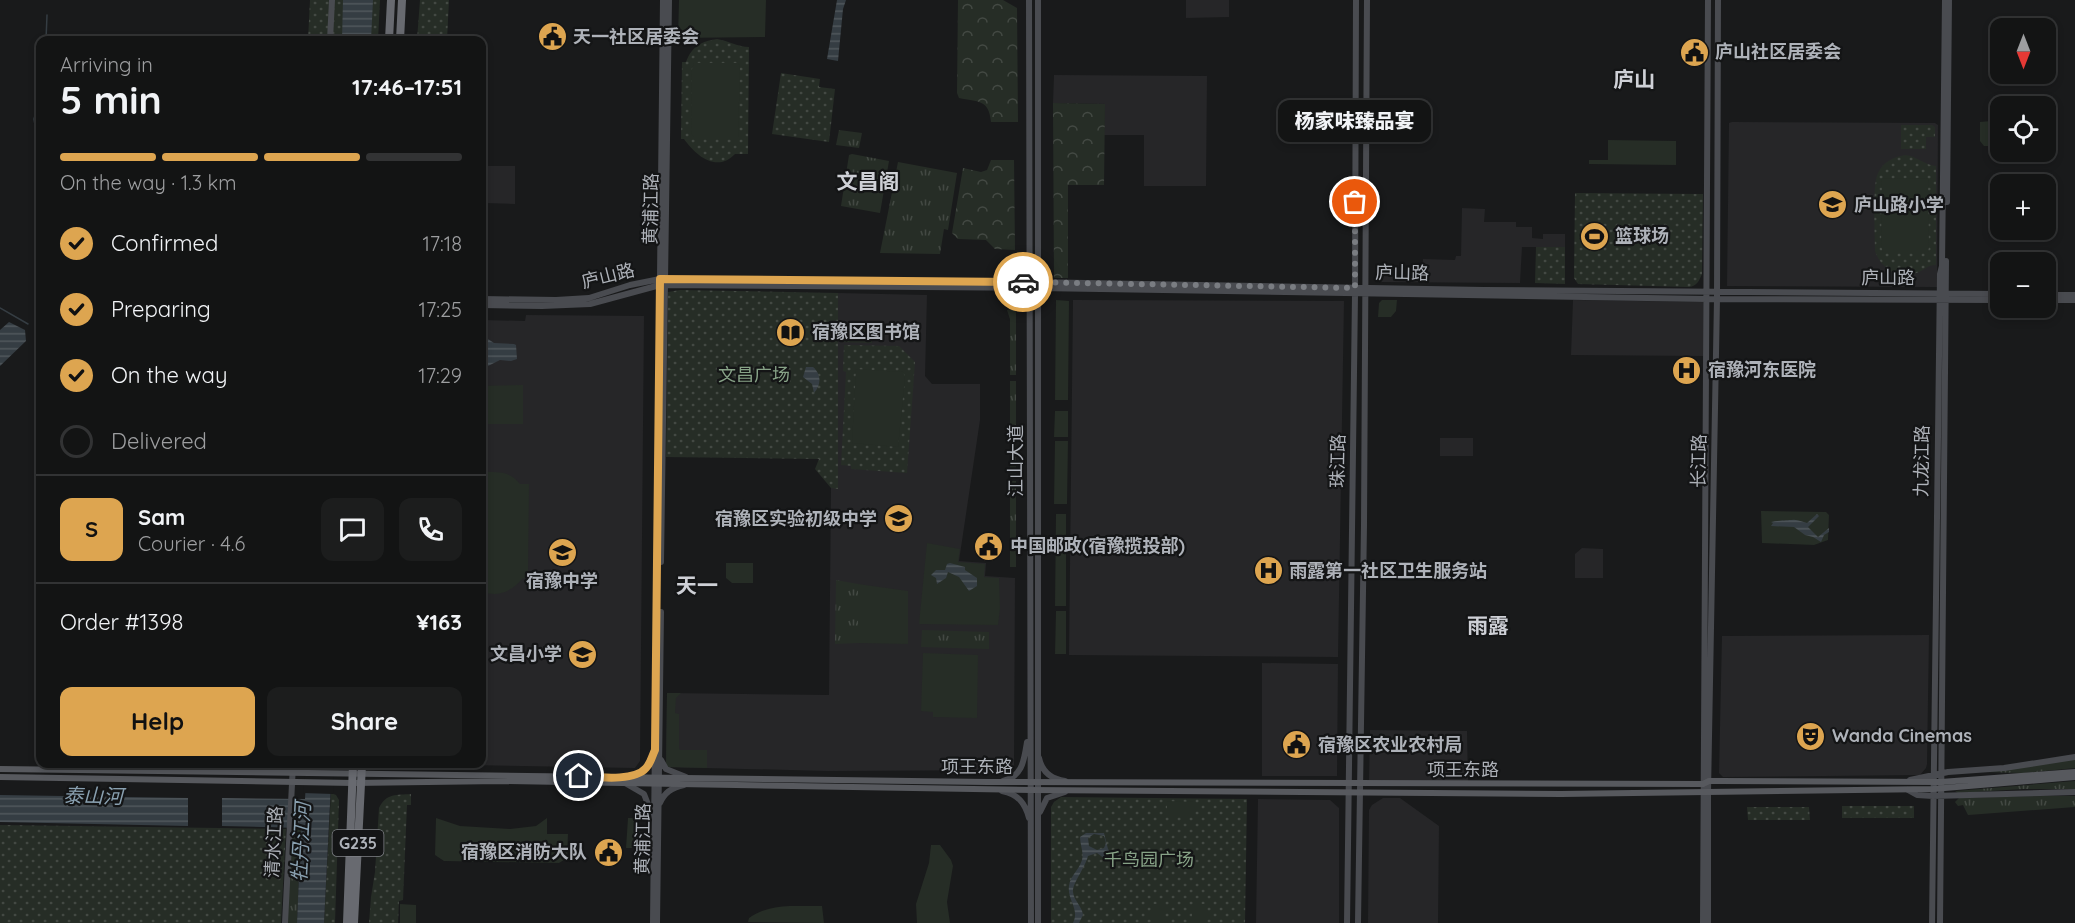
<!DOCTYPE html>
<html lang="en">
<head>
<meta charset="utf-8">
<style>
	:root { --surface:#131414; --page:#1c1d1d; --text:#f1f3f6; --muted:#9d9ea0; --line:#323334; --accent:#dda550 }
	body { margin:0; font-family:Quicksand,"Noto Sans SC",sans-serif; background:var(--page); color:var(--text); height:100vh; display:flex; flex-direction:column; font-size:22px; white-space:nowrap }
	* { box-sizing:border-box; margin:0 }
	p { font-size:20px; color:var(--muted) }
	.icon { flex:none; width:33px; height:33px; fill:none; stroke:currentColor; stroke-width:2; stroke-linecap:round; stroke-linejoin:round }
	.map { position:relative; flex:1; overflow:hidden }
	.sheet { position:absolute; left:36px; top:36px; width:450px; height:732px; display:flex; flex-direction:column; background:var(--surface); border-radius:12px; box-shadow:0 3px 9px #0003,0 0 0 2px var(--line) }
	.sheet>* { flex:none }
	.needle { width:39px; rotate:180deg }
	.tools { position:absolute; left:1990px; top:18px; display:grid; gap:12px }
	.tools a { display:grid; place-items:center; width:66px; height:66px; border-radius:12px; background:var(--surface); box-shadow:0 3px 9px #0003,0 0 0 2px var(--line); font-size:30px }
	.pin { position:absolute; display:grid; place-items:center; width:51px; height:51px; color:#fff; margin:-26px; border:3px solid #fff; border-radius:50%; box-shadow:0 2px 6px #0007 }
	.courier { position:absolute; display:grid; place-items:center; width:60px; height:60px; margin:-30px; border:4px solid #dda550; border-radius:50%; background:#fff; color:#222; box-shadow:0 2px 8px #0007 }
	.bubble { position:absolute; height:42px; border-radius:12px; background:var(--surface); box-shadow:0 3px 9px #0003,0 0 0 2px var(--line); font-size:20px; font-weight:800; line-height:42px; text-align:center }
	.head em { font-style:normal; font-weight:800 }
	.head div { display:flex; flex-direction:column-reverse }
	.head { display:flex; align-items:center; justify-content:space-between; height:102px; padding:0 24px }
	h1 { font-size:39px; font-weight:800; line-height:45px }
	.bar { display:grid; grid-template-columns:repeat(4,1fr); gap:9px 6px; align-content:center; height:72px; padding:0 24px }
	.bar i { height:8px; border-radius:4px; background:var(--line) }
	.bar .active { background:var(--accent) }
	.bar p { grid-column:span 4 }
	.line { display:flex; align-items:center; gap:15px; padding:0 24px; border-top:2px solid var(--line) }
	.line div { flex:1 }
	.round { display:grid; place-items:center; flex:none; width:63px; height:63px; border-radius:12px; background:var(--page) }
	ol { padding:0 24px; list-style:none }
	li { display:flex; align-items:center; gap:18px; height:66px }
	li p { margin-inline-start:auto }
	li .icon { padding:6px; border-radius:50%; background:var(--accent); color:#111; stroke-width:4 }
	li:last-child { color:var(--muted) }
	li i { width:33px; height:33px; border:3px solid var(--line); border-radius:50% }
	.cta { display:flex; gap:12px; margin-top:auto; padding:12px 24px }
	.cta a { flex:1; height:69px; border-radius:12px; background:var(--accent); color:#111; font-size:24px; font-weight:800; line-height:69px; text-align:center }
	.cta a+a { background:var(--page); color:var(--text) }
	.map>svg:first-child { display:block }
	.built { fill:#262628 }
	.grass { fill:url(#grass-tufts) }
	.forest { fill:url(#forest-crowns) }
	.park { fill:url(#park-dots) }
	.garden { fill:#262d26 }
	.water { fill:url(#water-rules); fill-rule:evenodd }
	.pier { fill:#191a1b }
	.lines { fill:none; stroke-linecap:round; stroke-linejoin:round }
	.stream { stroke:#353d43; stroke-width:1.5 }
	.secondary { stroke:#494b50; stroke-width:6 }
	.primary { stroke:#57595e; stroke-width:6 }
	.highway { stroke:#686a70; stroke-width:8 }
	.done { stroke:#7a7d82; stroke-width:6; stroke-dasharray:0 10.8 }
	.route { stroke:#dda550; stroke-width:8 }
	.labels { text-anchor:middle; stroke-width:4.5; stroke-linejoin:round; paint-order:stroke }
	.shield { fill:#141516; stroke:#808388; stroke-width:1.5 }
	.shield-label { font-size:16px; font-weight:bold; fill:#aeb2b9 }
	.poi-label { font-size:18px; font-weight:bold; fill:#aeb2b9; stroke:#141516; text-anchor:start }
	.street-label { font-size:18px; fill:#aeb2b9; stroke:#141516 }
	.park-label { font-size:18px; fill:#87a287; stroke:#141516 }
	.water-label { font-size:20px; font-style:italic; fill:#89a0b0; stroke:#141516 }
	.quarter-label { font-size:21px; font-weight:bold; fill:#ced0d6; stroke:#141516 }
</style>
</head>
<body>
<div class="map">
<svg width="2075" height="923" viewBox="0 0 2075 923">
	<defs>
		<pattern id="grass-tufts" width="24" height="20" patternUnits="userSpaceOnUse" patternTransform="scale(1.5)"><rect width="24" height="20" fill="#262d26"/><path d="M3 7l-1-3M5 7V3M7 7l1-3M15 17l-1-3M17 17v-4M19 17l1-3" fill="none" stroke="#434943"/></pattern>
		<pattern id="forest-crowns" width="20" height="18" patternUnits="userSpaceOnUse" patternTransform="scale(1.5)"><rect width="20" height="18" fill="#262d26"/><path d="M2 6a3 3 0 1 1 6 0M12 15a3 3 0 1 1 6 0" fill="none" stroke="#434943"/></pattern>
		<pattern id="park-dots" width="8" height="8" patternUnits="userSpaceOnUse" patternTransform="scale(1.5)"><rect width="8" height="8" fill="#262d26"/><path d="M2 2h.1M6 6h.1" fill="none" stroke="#434943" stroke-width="1.8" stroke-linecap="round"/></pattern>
		<pattern id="water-rules" width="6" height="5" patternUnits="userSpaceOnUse" patternTransform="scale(1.5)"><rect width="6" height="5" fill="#353d43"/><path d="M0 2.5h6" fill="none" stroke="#50575c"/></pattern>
	</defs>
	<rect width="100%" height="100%" fill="#191a1b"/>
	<!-- built -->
	<path class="built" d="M1186,0H1229V17L1186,18Z
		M1054,75L1207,76L1206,186H1144V135H1104L1105,104L1053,103Z
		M1732,122L1935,123L1938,125L1937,287L1727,286L1729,123Z
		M482,166H515V204L484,203L482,195Z
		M1462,208L1485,209L1484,222H1516V227H1532V238L1543,239V234H1565V247H1522L1520,283L1377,282V276L1422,277L1423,259L1455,260L1456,256H1461Z
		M838,293L927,295L925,376L932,384H980V420L959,561L986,563L985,576L1015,578L1014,765L1011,770L828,771L666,767L667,693L829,695L831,488H838Z
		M1073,300L1344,301L1338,657L1069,655Z
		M1573,300L1703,302V356L1571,355Z
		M526,315L644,316L640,761L635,768L410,764H482V320L525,321Z
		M1440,438H1473V456H1440Z
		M1582,548L1603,549V578H1575V554Z
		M1929,635L1927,764L1926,768L1920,775L1723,777L1719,773L1722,636Z
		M1262,663L1338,664L1337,776H1262Z
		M1370,730L1467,731L1468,781H1369Z
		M1383,798H1400L1439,826L1438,923H1368L1369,810L1372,805Z
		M1258,799L1330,800L1339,808V923H1256Z"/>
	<!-- grass -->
	<path class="grass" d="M839,130L862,133L859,148L836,145Z
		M852,154L889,161L880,213L841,206L849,155Z
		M898,162L957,173L948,230L944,229L940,254L880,253Z
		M1016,308V375H1010V319L1007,310Z
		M1010,381H1016V477H1010Z
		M1010,481H1016V567H1010Z
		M836,580L858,584V643L835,644Z
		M922,630L989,632V649L921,647Z
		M2075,759V768L2024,773L1982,772Z
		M2075,781V789H2023L1958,793L1955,791Z
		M2044,796H2075V807L1968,815L1963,805L1958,806L1955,802L1959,798Z
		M291,828H301L297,923H286Z"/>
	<!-- forest -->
	<path class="forest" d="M958,0H1003L1017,8L1018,122H991C989,99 978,102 959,98L957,93Z
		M1053,103L1105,104L1104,185H1068V278H1054Z
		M991,160H1014L1015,250L995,249L986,240L958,239L952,233L963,168L981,172L987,170Z"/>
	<!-- park -->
	<path class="park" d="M310,0H380L378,40H308Z
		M420,0H449L447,40H417Z
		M717,39C729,41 738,47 749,47L748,154H735C717,173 696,156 684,139H681L682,62H686C692,46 702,41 717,39Z
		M781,73L820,79L819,87L835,89L829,142L772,134Z
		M1901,125H1932L1935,127V137H1926V149H1901Z
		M1905,155C1917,156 1924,165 1936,166V265C1927,265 1926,269 1919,272C1900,281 1881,269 1875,251C1875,236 1872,184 1878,173C1883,162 1893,157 1905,155Z
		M1575,193L1703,194L1702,274C1699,281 1697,286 1689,287L1578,284L1574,278Z
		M1536,247H1565V284L1535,283Z
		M680,290L838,293V489L831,488L815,469L819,459L666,457L668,292Z
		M844,345L899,346L915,362L907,473L851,469V466L841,465L846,372L843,371Z
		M331,793L336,795L339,800L335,923H324Z
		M411,794V805H407L403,900L399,901L398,923H369L371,897L375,872L379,808C386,793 397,795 411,794Z
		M1061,797L1247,799L1245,923H1051V807L1054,802Z
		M1842,806H1914V818H1842Z
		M1747,807H1809L1810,820H1748Z
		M0,825L286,829L281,923H0Z"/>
	<!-- garden -->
	<path class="garden" d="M679,0H766L765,37L678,38Z
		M694,63H738L740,66L738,137H694L691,134L692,69Z
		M1992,98L2007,99V106H2001V146H1984L1980,141V122L1991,121Z
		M1608,140L1676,141V165L1589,164V160H1608Z
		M1928,178L1929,247L1928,252H1883L1881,246L1882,179Z
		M1056,300L1069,301L1068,400H1055Z
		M1382,300H1397L1396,311L1391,317H1378L1379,303Z
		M841,325H873L872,343L841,342Z
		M856,369L903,372L905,377L898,447L852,443Z
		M523,385V424H484V410H482V386Z
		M1055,411H1068V437H1054Z
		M1055,441H1068L1067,504H1054Z
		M487,472C502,472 510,472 520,484H529L528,572L524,579L523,578C511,592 499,597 482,592V474Z
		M1761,511L1826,512L1829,515L1828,540L1814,545L1762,543Z
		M1056,514H1066V606H1055Z
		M927,543L960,549L958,562L985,564L984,577L999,578L1000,608L998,625L919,624Z
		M726,563H753V583H732L726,578Z
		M858,584L908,591V644L858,643Z
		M1056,611H1066V654H1055Z
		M923,653L978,655L977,718L933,717V712L921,711Z
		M667,693H681L676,698L675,713L679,714V748L680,750H707V768L666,767Z
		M1167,801L1193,802V815H1167Z
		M436,818L460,826L510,829L536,826L547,818V834H568L567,858L559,863L444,861L435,855Z
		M628,818H639L640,848H626Z
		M931,845H940L951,860L953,866L947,902L950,923H917L916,904L929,863Z
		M400,904L416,905V923H400Z
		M1151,904H1165V923H1151Z
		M1192,904H1206V923H1192Z
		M790,906H822L824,923L748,922L749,918C762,909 774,907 790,906Z"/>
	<!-- water -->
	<path class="water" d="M343,0H373L371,40H342Z
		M837,0H846L843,9L838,61L827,59Z
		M9,322L25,330L26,341L0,366V330Z
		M488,339L494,343L514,344L516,345L517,359L511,361L500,360L488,366L482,363V341Z
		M806,367H813C822,375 821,385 814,393L812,384L803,377Z
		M1817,514L1819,516L1808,527L1818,537L1829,528V532L1824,535L1821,542L1813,537L1805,535L1794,527L1771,526L1773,523L1771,522C1775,521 1788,520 1792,520C1797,519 1802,522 1807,523Z
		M950,563L965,567V570L977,578V586L969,591L959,577L948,572L946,578L937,584L936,578L931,575L936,570H945L947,564Z
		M307,764H332L324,923H297L301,828L222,826V798L305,799Z
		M0,795L188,798V826L0,822Z
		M1086,833H1104L1108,849L1112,854L1111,859H1105L1097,853L1088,856C1085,868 1072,884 1073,892C1074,901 1082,906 1083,915L1079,923H1073C1080,909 1067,900 1069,886C1070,876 1079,870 1082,860C1084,852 1080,845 1080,837ZM1094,834L1104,836L1106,843L1104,848L1097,850L1089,846L1088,838Z"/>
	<!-- pier -->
	<path class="pier" d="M305,766H334L333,794L303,793Z"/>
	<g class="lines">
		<!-- stream -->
		<path class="stream" d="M47,35L79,40
			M46,40L47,15
			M40,98L34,119L40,153
			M0,308L28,324"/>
		<!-- secondary -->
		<path class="secondary" d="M1029,0L1031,923
			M1038,0V923
			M330,40L332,0
			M1947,202L1949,0
			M2046,295H2075
			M482,299L556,300L589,298L630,285L660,279L1030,282L1484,290L2001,294
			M2046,300H2075
			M482,305L542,306L590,304L660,285L1038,288L1707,299L2001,300
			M661,562L669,0
			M1039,758C1042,772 1051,779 1065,781
			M661,760L666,769L686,777
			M630,776C642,774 648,767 652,756
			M1910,780L1948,772L2004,768L2075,757
			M1003,781C1023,776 1024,760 1027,742
			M625,783L644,794L651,812
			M1908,790L1917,795L1933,796L2075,792
			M1002,791C1018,794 1025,803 1029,818
			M660,803C664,793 673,787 684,785
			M1040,812L1047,798L1065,792
			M285,923L293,764
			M653,923L663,0
			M657,923L661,612
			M1347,923L1355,294L1356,0
			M1358,923L1364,525L1367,0
			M1703,923L1708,0
			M1708,923V792L1717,299L1718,0
			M1932,923L1940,274L1942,266L1945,0
			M1940,923L1946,261"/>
		<!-- primary -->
		<path class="primary" d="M0,769L987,782L1703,784L1709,781H1719L1941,782L2075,772
			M0,777L353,783L501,781L1031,790L1561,794L1933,789L2075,777"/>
		<!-- highway -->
		<path class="highway" d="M389,40L391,0
			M400,40L402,0
			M347,923L353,764
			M354,923L362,764"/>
	</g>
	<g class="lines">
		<!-- done -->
		<path class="done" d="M1023,282L1355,288V202"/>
		<!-- route -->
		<path class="route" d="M579,776C597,777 634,782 646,768C651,763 652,756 655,750L660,279L1023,282"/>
	</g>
	<!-- icons -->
	<defs>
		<symbol id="civic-disc" viewBox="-11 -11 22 22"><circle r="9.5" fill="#dda550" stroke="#141516"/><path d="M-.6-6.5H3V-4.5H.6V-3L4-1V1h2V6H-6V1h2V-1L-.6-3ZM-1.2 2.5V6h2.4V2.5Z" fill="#111"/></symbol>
		<symbol id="school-disc" viewBox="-11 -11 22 22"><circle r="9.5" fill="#dda550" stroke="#141516"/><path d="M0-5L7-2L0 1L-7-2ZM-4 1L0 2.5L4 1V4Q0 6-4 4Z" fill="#111"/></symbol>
		<symbol id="stadium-disc" viewBox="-11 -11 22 22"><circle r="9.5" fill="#dda550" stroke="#141516"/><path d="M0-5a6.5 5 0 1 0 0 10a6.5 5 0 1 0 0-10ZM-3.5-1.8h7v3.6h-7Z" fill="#111"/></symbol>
		<symbol id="library-disc" viewBox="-11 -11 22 22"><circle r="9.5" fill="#dda550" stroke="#141516"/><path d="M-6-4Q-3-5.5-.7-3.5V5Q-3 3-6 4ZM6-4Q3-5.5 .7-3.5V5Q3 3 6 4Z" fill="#111"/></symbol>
		<symbol id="hospital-disc" viewBox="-11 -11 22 22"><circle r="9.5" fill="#dda550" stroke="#141516"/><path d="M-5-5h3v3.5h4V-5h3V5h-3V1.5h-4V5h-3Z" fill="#111"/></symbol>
		<symbol id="theatre-disc" viewBox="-11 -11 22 22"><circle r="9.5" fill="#dda550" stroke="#141516"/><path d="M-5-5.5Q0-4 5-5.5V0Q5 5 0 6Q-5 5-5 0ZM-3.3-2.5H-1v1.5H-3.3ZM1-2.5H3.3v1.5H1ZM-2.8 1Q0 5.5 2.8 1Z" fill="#111"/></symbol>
	</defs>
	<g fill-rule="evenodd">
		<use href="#civic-disc" x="536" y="20" width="33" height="33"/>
		<use href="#civic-disc" x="1678" y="36" width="33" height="33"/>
		<use href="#school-disc" x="1816" y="188" width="33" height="33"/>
		<use href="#stadium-disc" x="1578" y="220" width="33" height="33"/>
		<use href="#library-disc" x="774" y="316" width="33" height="33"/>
		<use href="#hospital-disc" x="1670" y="354" width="33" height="33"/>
		<use href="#school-disc" x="882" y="502" width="33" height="33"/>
		<use href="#civic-disc" x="972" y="530" width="33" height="33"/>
		<use href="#school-disc" x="546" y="536" width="33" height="33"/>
		<use href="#hospital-disc" x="1252" y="554" width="33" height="33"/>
		<use href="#school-disc" x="566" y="638" width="33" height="33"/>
		<use href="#theatre-disc" x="1794" y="720" width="33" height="33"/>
		<use href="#civic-disc" x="1280" y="728" width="33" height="33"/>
		<use href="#civic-disc" x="592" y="836" width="33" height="33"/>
	</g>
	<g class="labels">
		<!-- shield labels -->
		<rect class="shield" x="332.5" y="830" width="51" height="26" rx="4.5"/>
		<g class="shield-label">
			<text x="358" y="849">G235</text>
		</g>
		<!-- poi labels -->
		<g class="poi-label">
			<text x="573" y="43">天一社区居委会</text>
			<text x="1715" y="58">庐山社区居委会</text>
			<text x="1854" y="211">庐山路小学</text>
			<text x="1615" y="242">篮球场</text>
			<text x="812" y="338">宿豫区图书馆</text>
			<text x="1708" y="376">宿豫河东医院</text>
			<text x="877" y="525" text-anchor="end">宿豫区实验初级中学</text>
			<text x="1010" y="552">中国邮政(宿豫揽投部)</text>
			<text x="1289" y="577">雨露第一社区卫生服务站</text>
			<text x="562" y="587" text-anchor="middle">宿豫中学</text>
			<text x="562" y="660" text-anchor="end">文昌小学</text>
			<text x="1832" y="742">Wanda Cinemas</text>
			<text x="1318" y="751">宿豫区农业农村局</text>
			<text x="587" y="858" text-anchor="end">宿豫区消防大队</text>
		</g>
		<!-- street labels -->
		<g class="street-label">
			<text transform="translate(651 209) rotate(-89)" y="6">黄浦江路</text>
			<text transform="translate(1402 273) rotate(1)" y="6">庐山路</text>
			<text transform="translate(608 276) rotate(-14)" y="6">庐山路</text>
			<text x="1888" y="284">庐山路</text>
			<text transform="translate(1016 461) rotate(-90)" y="6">江山大道</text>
			<text transform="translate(1338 461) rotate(-89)" y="6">珠江路</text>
			<text transform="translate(1699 461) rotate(-89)" y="6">长江路</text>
			<text transform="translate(1922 461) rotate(-89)" y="6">九龙江路</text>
			<text x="977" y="773">项王东路</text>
			<text x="1463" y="776">项王东路</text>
			<text transform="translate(643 839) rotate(-89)" y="6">黄浦江路</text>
			<text transform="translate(274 842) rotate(-87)" y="6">清水江路</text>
		</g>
		<!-- park labels -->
		<g class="park-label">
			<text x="754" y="381">文昌广场</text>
			<text x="1149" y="866">千鸟园广场</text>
		</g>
		<!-- water labels -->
		<g class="water-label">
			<text transform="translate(93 796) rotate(1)" y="7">泰山河</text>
			<text transform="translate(301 842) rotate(-87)" y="7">牡丹江河</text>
		</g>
		<!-- quarter labels -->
		<g class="quarter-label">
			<text x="1634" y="87">庐山</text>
			<text x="868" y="189">文昌阁</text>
			<text x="697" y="593">天一</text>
			<text x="1488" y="633">雨露</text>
		</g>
	</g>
</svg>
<div class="tools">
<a><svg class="needle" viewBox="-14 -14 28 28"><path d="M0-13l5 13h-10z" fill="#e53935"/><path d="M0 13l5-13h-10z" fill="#9d9ea0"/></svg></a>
<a><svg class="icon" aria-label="locate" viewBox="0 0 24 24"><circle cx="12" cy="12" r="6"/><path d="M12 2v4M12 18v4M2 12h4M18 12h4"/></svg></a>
<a>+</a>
<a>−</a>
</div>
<div class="pin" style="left:1355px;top:202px;background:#ea580c"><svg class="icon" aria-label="bag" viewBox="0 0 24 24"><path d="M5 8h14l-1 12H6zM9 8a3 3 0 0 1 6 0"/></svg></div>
<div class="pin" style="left:579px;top:776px;background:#1f2937"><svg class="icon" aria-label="home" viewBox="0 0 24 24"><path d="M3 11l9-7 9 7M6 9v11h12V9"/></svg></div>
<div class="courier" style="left:1023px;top:282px"><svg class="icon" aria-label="car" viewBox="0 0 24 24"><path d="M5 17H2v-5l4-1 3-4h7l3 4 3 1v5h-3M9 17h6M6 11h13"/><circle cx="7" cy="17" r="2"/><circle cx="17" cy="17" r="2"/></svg></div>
<div class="bubble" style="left:1278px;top:100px;width:153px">杨家味臻品宴</div>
<section class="sheet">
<div class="head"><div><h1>5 min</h1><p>Arriving in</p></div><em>17:46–17:51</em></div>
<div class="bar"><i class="active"></i><i class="active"></i><i class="active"></i><i></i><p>On the way · 1.3 km</p></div>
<ol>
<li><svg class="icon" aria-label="check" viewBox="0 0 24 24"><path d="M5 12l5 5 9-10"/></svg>Confirmed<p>17:18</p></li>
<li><svg class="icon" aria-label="check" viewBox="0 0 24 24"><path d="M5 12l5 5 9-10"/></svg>Preparing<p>17:25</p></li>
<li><svg class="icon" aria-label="check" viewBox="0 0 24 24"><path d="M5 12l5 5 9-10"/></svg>On the way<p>17:29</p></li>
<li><i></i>Delivered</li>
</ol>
<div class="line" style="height:108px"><b class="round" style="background:var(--accent);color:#111">S</b><div><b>Sam</b><p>Courier · 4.6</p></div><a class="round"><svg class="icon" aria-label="chat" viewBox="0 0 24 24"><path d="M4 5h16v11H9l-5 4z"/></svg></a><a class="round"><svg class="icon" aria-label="phone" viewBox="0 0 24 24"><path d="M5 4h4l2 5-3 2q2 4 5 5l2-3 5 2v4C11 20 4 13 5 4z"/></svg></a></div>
<div class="line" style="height:78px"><div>Order #1398</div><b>¥163</b></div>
<div class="cta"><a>Help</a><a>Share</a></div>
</section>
</div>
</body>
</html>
